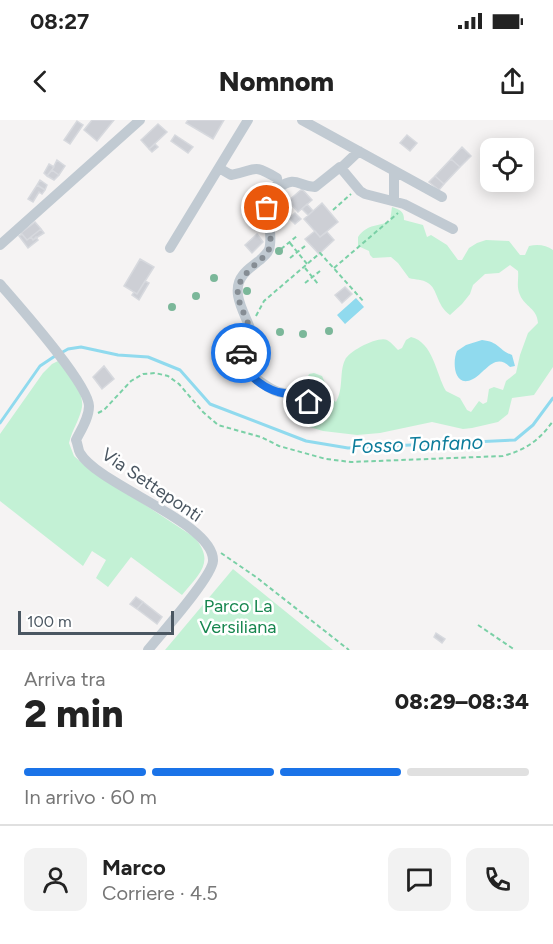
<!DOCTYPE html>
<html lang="it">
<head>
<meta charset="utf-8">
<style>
	:root { --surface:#fff; --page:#f2f2f2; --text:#222; --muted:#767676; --line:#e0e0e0; --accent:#1a73e8 }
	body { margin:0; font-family:Figtree,sans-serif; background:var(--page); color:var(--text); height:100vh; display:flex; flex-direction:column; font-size:22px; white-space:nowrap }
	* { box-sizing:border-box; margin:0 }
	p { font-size:20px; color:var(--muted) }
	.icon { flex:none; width:33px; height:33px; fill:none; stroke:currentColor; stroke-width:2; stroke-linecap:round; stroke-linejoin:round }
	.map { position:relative; height:530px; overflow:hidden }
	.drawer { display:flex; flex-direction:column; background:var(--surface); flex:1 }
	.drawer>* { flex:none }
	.buttons { position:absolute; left:480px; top:18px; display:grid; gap:12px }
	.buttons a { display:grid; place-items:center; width:54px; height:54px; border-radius:12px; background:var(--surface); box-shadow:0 3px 15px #0003; font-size:30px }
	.scale { position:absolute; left:18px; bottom:15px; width:156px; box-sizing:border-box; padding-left:6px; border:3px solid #4a5661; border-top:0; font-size:16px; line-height:21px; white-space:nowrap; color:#4a5661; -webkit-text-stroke:4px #fff; paint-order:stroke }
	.pin { position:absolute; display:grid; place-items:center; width:51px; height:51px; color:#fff; margin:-26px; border:3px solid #fff; border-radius:50%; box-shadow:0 2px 6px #0007 }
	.courier { position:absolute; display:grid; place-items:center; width:60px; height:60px; margin:-30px; border:4px solid #1a73e8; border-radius:50%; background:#fff; color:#222; box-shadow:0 2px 8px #0007 }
	.head em { font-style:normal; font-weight:800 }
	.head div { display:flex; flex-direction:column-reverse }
	.head { display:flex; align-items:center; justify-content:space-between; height:102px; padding:0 24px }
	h1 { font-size:39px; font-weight:800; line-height:45px }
	.bar { display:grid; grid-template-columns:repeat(4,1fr); gap:9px 6px; align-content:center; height:72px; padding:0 24px }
	.bar i { height:8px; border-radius:4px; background:var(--line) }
	.bar .active { background:var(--accent) }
	.bar p { grid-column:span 4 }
	.line { display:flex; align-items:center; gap:15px; padding:0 24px; border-top:2px solid var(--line) }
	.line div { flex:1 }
	.round { display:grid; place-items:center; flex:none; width:63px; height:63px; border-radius:12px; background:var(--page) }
	.status { display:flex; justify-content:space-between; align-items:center; height:42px; padding:0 30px; background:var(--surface); direction:ltr }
	.status svg { height:16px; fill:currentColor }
	header { display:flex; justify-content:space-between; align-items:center; height:78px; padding:0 24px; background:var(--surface); font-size:27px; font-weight:800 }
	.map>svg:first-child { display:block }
	.green { fill:#c3f1d5 }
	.water { fill:#90daee }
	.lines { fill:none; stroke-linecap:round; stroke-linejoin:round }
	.stream { stroke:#90daee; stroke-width:3 }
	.building { fill:#cdcfd5; stroke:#d7d9de; stroke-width:1.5 }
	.path { stroke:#7ad0a6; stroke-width:2; stroke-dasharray:4.5 3; stroke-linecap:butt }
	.minor { stroke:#c1cad2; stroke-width:10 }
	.tree { fill:#7bb799 }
	.done { stroke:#868d94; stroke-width:6; stroke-dasharray:0 10.8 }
	.route { stroke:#1a73e8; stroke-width:8 }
	.labels { text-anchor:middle; stroke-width:5; stroke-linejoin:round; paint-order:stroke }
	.street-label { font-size:18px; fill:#4a5661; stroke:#fff }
	.park-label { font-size:18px; fill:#17864f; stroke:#fff }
	.water-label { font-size:20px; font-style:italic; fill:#0c7c9b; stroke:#fff }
</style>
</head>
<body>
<div class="status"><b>08:27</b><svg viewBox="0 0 49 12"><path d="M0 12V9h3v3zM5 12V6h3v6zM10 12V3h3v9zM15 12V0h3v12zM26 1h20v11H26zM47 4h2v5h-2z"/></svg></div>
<header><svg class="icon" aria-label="back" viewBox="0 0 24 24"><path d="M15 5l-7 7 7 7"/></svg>Nomnom<svg class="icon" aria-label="share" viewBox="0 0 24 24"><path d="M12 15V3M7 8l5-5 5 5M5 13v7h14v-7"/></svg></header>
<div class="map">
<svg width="553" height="530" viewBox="0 0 553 530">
	<rect width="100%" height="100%" fill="#f5f3f3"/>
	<!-- green -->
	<path class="green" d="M392,87C400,90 404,91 404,100L423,105L427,117L431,115L447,125L458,140H462L469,128L477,123L486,120L509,121L520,135H525L529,126C538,124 546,125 553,130V247L534,275L512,278L508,294L498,302L472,308L463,309L432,302L380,313L357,315L323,311L303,305L300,291L303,283L302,271L309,254L314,253L322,256L333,280L336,282C344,268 339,252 345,240C349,231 378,216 387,220C391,222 395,227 398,230L402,228L406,220L411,217C433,222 436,254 446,271L460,278L467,290L471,292L479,281L483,284L487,282L489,269L494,267L503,270L506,261L516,253L520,235L528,213L538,203C537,188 525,187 520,175C516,166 519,159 518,151L510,145L499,153L485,154L473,165L470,174L462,184L450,195C436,185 438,169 428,163C422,159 416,160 409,158L398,143L391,137L373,138L370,135L369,131L358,126V117C368,103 379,107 390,101Z
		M58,241C69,251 84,271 82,287C80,299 72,310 69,323L74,336L84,345L194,417C216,442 199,454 182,475L131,437L108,467L96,458L106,440L92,431L83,446L0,381V314L43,253L52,244Z
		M233,449L333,530H165Z"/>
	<!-- water -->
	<path class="water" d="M356,178L364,187L345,204L337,195Z
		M482,220C500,222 498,230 512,235L515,246L510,247C495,231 484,254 473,259C454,269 452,242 457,231L466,225Z"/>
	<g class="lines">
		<!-- stream -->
		<path class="stream" d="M61,233L68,229L81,227L118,235L148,237L180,250L210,284L306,321L348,328L515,320L533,305L553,278
			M0,303L40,246L55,236"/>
	</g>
	<!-- building -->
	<path class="building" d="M92,0H114L97,21L84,10Z
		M188,0H224L213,19L186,3Z
		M77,1L83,5L70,24L64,20Z
		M158,4L167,12L149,29L141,20Z
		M175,15L193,27L188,33L171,21Z
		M407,15L417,23L410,31L400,23Z
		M155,24L158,27L152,32L149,29Z
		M462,27L471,36L460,47L451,39Z
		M451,39L460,47L444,64L435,56Z
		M57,40L65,46L59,55L52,50Z
		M49,44L54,47L47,56L44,53Z
		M52,50L59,55L54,60L47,56Z
		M435,56L444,64L439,70L429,62Z
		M40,60L47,65L45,70L37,65Z
		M37,65L45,70L42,74L39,72L33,82L28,79Z
		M302,69L312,80L298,92L288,81Z
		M322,83L338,102L320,117L304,99Z
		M307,84L313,91L308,95L302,89Z
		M295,93L301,99L295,104L289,98Z
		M35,102L41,109L27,120L21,113Z
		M41,109L44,113L33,120L31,117Z
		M315,111L320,117L327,112L334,120L319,134L305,119Z
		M22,114L27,120L31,117L33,120L36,117L38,120L28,128L19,116Z
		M257,114L263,122L252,133L245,125Z
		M140,139L154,147L137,174L124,166Z
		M145,161L149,163L139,180L132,175L134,172L137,174Z
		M345,167L352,174L342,183L335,175Z
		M104,246L114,259L102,269L93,257Z
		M136,477L143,482L137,489L130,484Z
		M143,482L162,497L157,504L137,489Z
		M436,513L445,519L442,523L434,517Z"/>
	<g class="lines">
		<!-- path -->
		<path class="path" d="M333,90L351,74
			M290,123L307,144
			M281,129L297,116
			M290,138L305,126
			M305,148L318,164
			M334,148L398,93
			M305,163L320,151
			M256,196L264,181L320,133L364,182
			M98,293L104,290L131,261L143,254L155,253L168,256L179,264L203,292L218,305L261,317L279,326L326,339L351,342L503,336C525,330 539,321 553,301
			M221,433L256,457L349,530
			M478,505L515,530"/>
		<!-- minor -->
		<path class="minor" d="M302,0L442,77
			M219,48L231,55C258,50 251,43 277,58L278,68C259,94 273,99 270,125C270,132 264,136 260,140C254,145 247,149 243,155C230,171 244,192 250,208C239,232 235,243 258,260C265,265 271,270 279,272C290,275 300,273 309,282
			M341,48L359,31
			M394,51V81
			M278,68C297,55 297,66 315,67L340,47L360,71L365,74L404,84L453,109
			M0,125L140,0
			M170,128L248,0
			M0,164C18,185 88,263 89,286C89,298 81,310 76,320C78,324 78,330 80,333C98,365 215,403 213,441C212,457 161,514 148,530"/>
	</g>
	<!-- trees -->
	<g class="tree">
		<circle cx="279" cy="131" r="4"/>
		<circle cx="214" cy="158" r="4"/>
		<circle cx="247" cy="171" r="4"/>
		<circle cx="196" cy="176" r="4"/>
		<circle cx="172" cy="187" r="4"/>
		<circle cx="329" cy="211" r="4"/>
		<circle cx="280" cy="212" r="4"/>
		<circle cx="303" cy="214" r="4"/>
	</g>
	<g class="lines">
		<!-- done -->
		<path class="done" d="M241,233L250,208C237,176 228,168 257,143C261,139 267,135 269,129C273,118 268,99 267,88"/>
		<!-- route -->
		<path class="route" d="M241,233C241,251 261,267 278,272C290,275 300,273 309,282"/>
	</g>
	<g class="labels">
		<!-- street labels -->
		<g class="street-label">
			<text transform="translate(152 365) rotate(34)" y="6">Via Setteponti</text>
		</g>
		<!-- park labels -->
		<g class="park-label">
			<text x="238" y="492">Parco La<tspan x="238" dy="21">Versiliana</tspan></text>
		</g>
		<!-- water labels -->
		<g class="water-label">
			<text transform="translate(417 324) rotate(-2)" y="7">Fosso Tonfano</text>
		</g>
	</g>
</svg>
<div class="buttons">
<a><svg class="icon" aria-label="locate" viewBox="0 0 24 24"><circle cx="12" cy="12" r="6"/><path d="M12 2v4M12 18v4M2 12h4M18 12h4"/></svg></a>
</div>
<div class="scale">100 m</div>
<div class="pin" style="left:267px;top:88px;background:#ea580c"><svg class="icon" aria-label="bag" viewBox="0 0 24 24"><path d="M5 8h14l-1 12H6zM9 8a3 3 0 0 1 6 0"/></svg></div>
<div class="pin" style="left:309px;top:282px;background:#1f2937"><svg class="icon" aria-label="home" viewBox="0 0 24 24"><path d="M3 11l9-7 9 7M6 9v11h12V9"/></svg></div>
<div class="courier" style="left:241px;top:233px"><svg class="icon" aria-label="car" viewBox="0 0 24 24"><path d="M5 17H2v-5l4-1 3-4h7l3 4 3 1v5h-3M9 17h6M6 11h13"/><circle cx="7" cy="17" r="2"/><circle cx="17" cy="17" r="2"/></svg></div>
</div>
<section class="drawer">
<div class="head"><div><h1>2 min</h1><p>Arriva tra</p></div><em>08:29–08:34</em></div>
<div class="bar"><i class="active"></i><i class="active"></i><i class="active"></i><i></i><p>In arrivo · 60 m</p></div>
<div class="line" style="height:108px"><a class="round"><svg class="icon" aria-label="person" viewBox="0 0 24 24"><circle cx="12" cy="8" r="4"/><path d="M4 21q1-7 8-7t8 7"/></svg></a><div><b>Marco</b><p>Corriere · 4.5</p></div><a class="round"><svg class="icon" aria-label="chat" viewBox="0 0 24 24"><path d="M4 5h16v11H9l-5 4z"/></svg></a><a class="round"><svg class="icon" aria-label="phone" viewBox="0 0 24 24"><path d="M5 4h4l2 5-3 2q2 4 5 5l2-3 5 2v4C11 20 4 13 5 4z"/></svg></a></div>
</section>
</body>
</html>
